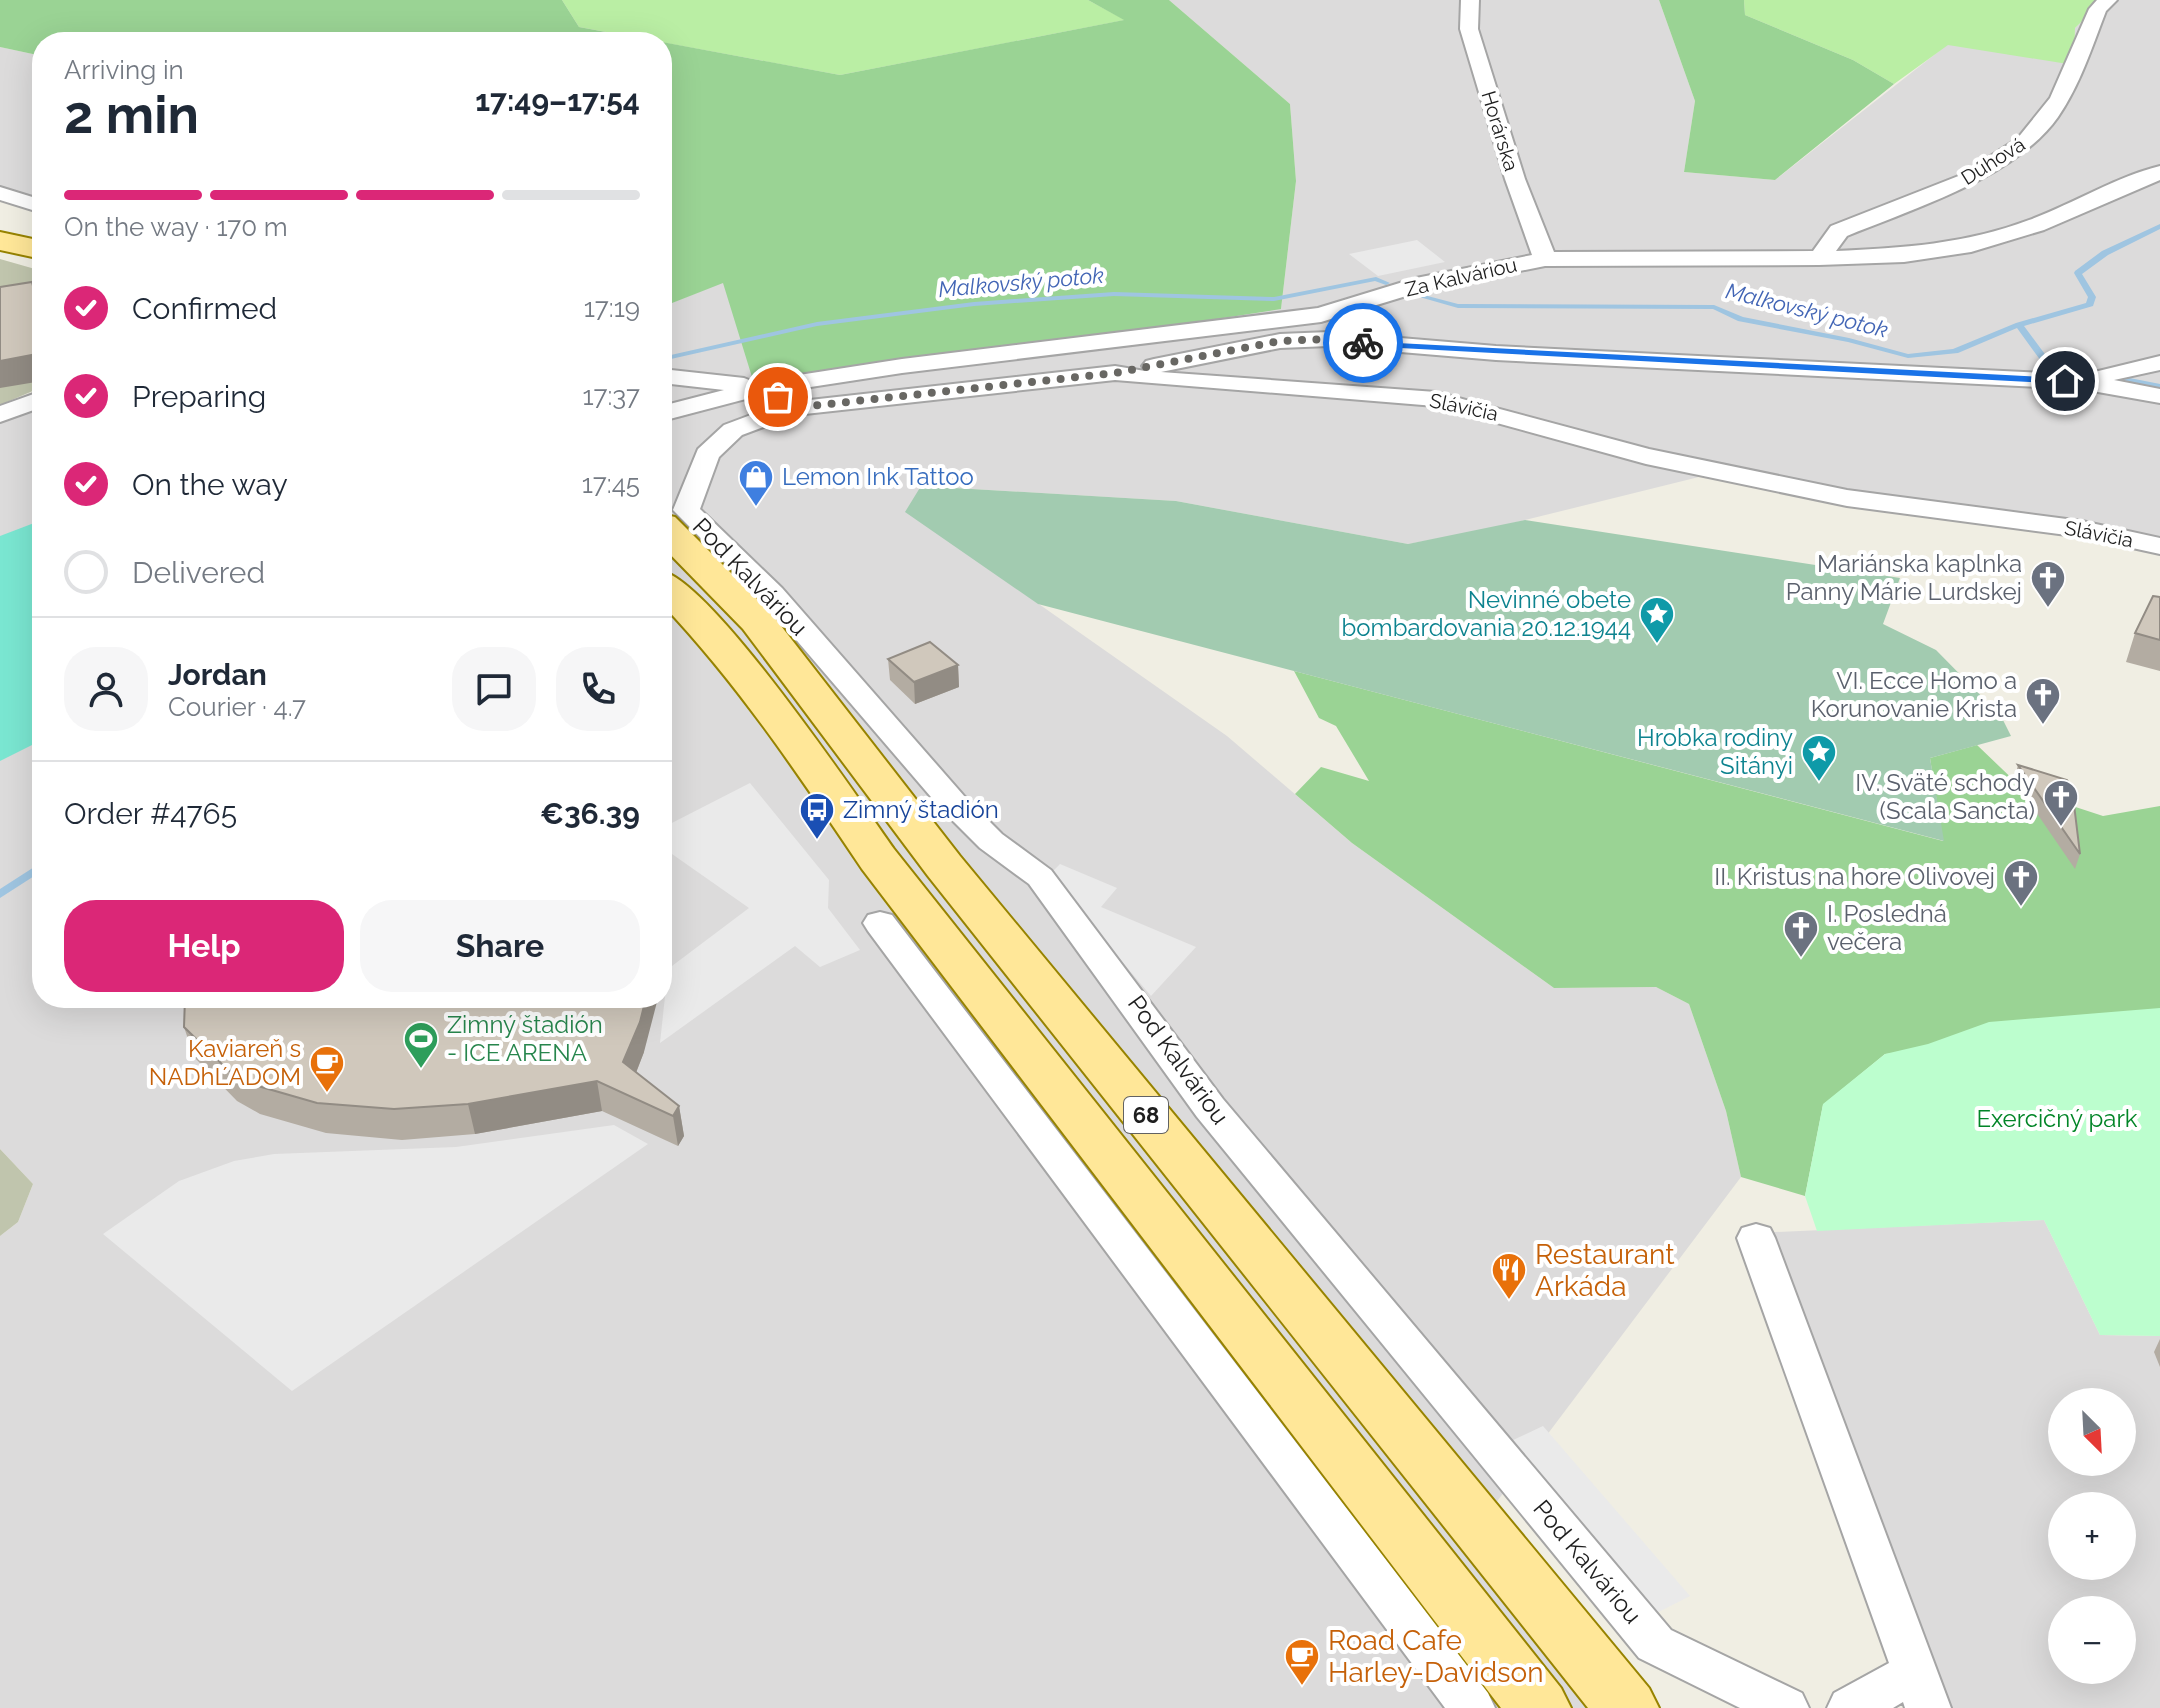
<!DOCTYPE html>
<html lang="en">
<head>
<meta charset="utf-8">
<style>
	:root { --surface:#fff; --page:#f6f6f7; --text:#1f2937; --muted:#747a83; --line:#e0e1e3; --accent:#db2777 }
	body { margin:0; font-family:Raleway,sans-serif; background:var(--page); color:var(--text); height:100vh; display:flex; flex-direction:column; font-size:30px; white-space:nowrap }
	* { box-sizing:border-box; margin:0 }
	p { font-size:26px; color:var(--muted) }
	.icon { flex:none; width:44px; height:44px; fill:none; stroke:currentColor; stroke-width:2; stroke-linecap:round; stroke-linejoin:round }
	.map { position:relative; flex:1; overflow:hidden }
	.drawer { position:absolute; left:32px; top:32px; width:640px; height:976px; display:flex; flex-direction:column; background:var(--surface); border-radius:32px; box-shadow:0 8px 32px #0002 }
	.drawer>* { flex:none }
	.needle { width:52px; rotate:156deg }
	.fabs { position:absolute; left:2048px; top:1388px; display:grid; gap:16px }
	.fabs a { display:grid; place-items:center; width:88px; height:88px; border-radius:50%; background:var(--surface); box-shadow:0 8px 32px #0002; font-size:40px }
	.pin { position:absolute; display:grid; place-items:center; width:68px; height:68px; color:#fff; margin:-34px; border:4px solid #fff; border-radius:50%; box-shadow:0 2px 8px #0007 }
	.courier { position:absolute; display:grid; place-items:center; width:80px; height:80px; margin:-40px; border:6px solid #1a73e8; border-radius:50%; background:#fff; color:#222; box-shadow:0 2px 10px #0007 }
	.summary em { font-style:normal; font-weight:700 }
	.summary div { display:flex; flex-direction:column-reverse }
	.summary { display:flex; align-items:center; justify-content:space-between; height:136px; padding:0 32px }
	h1 { font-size:52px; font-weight:700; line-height:60px }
	.bar { display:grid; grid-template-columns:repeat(4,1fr); gap:12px 8px; align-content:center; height:96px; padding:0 32px }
	.bar i { height:10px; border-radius:6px; background:var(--line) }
	.bar .current { background:var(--accent) }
	.bar p { grid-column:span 4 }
	.line { display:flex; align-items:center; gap:20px; padding:0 32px; border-top:2px solid var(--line) }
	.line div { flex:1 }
	.round { display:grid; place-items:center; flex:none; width:84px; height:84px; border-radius:32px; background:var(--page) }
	ol { padding:0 32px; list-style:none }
	li { display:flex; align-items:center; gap:24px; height:88px }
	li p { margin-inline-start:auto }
	li .icon { padding:8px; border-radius:50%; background:var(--accent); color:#fff; stroke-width:4 }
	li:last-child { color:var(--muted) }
	li i { width:44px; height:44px; border:4px solid var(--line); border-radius:50% }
	.cta { display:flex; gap:16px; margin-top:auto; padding:16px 32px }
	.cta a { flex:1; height:92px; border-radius:32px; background:var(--accent); color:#fff; font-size:32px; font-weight:700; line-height:92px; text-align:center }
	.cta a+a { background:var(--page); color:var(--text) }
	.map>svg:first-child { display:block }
	.residential { fill:#dcdbdb; fill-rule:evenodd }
	.construction { fill:#c0c5ad }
	.grass { fill:#baeea4 }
	.forest { fill:#9ad394 }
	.cemetery { fill:#a2cbb0 }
	.park { fill:#bcfece }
	.pitch { fill:#7ae6d1 }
	.parking { fill:#eaeaea }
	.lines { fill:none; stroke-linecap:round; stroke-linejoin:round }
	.stream { fill:#9fc5e1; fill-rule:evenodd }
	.minor-casing { stroke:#a5a5a5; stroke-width:4 }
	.primary-casing { stroke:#978300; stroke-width:4 }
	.minor { fill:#fff; fill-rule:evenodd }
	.primary { fill:#ffe798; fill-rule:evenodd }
	.wall { fill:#b3aca2 }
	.shaded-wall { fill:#928c84 }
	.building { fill:#d0c8bc; stroke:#928c84; stroke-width:2 }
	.route { fill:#1a73e8 }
	.done { stroke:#686763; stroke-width:8; stroke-dasharray:0 14.4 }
	.labels { text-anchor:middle; stroke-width:8; stroke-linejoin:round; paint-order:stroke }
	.far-street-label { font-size:20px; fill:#1e1e1e; stroke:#fff }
	.far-water-label { font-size:22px; font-style:italic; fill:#4265b5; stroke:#fff }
	.shield { fill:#fff; stroke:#626262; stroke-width:2 }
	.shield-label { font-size:22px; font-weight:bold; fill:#1e1e1e }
	.shop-label { font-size:24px; fill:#366cbe; stroke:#fff; text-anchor:start }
	.worship-label { font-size:24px; fill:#5b616d; stroke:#fff; text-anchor:end }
	.street-label { font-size:24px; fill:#1e1e1e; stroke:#fff }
	.culture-label { font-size:24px; fill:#0d838f; stroke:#fff; text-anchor:end }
	.transit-label { font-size:24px; fill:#164399; stroke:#fff; text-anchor:start }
	.leisure-label { font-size:24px; fill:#27864d; stroke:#fff; text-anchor:start }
	.food-label { font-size:24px; fill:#c56008; stroke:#fff; text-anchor:end }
	.park-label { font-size:24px; fill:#028527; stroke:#fff }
	.near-food-label { font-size:28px; fill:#c56008; stroke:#fff; text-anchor:start }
</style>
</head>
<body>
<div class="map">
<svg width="2160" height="1708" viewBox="0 0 2160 1708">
	<rect width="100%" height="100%" fill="#f0eee3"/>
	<!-- residential -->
	<path class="residential" d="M1169,0H1659L1695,101L1684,172L1775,180L1948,44L2073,64L2075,28L2104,0H2160V550L1715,473L1485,530L1408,544L1176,501L922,486L906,511L1227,736L1352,843L1554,988L1656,987L1689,1004L1726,1111L1741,1177L1489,1512L1653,1708H0V1236L18,1222L33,1184L0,1149V410L42,392V998H662V307L723,282L1281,309L1296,181L1290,104Z
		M0,47L42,56V210L0,194Z
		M2044,1220L2100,1335L2160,1336V1708H1952L1910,1621L1754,1233ZM2062,1402H2122V1462H2062ZM2062,1506H2122V1566H2062ZM2062,1610H2122V1670H2062Z"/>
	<!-- construction -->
	<path class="construction" d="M0,259L42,271V387L0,405Z
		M0,1149L33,1184L18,1222L0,1236Z"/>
	<!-- grass -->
	<path class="grass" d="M562,0H1088L1125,20L840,75L579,27Z
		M1744,0H2104L2075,28L2074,65L1948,45L1894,84L1853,60L1745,15Z"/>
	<!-- forest -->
	<path class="forest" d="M0,0H562L579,27L660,42H42V56L0,47Z
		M1088,0H1169L1290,104L1296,181L1281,309L756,390L723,283L662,307V42L840,75L1124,20Z
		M1659,0H1744L1745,15L1853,60L1894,84L1775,180L1684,172L1695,101Z
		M1294,671L1943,841L1930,758L1977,745L2024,790L2103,816L2160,806V1030L1885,1054L1823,1105L1805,1196L1741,1177L1726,1111L1689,1004L1656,987L1554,988L1352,843L1295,794L1321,767L1369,781L1336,726L1319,718Z"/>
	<!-- cemetery -->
	<path class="cemetery" d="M921,486L1176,501L1408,544L1525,520L1900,578L1883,624L1936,650L2001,716L2011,736L1930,758L1944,841L1038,604L905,512Z"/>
	<!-- park -->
	<path class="park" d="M2160,1008V1336L2100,1335L2044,1220L1817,1231L1805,1196L1823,1104L1885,1054L1928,1044L1989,1022Z"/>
	<!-- pitch -->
	<path class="pitch" d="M42,520V740L0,761V536Z"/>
	<!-- parking -->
	<path class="parking" d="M1417,240L1445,262L1378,276L1349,254Z
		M750,783L829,880L828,908L860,950L820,967L795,946L660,1043L668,969L749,908L662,847V828Z
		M1060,864L1117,888L1101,907L1196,947L1151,996L1049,875Z
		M614,1125L648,1144L292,1391L103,1234L179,1181L234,1161L274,1154L456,1147Z
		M1543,1426L1690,1596L1639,1622L1496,1448Z"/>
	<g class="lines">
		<!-- stream -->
		<path class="stream" d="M2160,224V229L2108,255L2082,274L2096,297L2093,306L2024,326L2047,357L2064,365L2160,384V390L2059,369L2041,361L2017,328L1958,353L1908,358L1848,342L1738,321L1713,309L1458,308L1416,296L1420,294L1458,304L1714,305L1743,317L1849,338L1908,354L1953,349L2016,323L2086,303L2088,297L2074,273L2075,271L2102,251Z
			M1376,277L1390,283L1386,285L1375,281L1274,301L1114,296L974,306L817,326L662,361V357L817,322L974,302L1114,292L1274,297Z
			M42,862V871L0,898V889Z"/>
		<defs>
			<path id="minor" d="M1461,0H1479L1478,29L1525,179L1554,252L1813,251L1831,226L1961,175L2017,139L2050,98L2089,9L2097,0H2117L2106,11C2092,47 2080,85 2058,117C2016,177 1913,209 1847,236L1836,251C1902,248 1966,244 2029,220C2073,204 2115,177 2160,166V180L2044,230L1971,252L1904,262L1819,265L1545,266L1429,289L1321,322L902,373L765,394L662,421V406L724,390L662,383V369L744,378L754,382L902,359L1318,308L1416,278L1532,255L1505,179L1460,29Z
				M0,187L42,200V213L0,200Z
				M1329,332L1496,346L2082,375L2160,356V370L2114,380L2160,389V403L2081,389L1496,360L1329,346L1280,348L1161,372L1436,392L1649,449L1847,490L2082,521L2160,538V554L2082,537L1847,506L1646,464L1435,406L1115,380L796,415L742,435L719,457L700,509L782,588L965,797L1002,834L1051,870L1223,1099L1671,1630L1802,1693L1809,1708H1740L1639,1658L1197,1117L1029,884L980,848L943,811L762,600L673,510L698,449L724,425L783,403L1115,366L1145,371L1142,366L1146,361L1154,359L1280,334Z
				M42,391V407L0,422V406Z
				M880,912L892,915L1488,1693L1495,1708H1445L868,931L863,923L868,915Z
				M1756,1224L1770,1228L1775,1238L1951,1708H1905L1903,1702L1893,1708H1827L1834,1693L1889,1663L1737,1238L1742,1228Z"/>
			<path id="primary" d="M0,232L42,241V259L0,250Z
				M662,514L675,517L771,613L960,856L1649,1688L1659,1708H1588L928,876L743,629L662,546Z
				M662,571C713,583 857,797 894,849L1561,1688L1571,1708H1501L862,869C800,777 739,685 662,604Z"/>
		</defs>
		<!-- minor casing -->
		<use href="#minor" class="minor-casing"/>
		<!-- primary casing -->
		<use href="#primary" class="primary-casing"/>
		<!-- minor -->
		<use href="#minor" class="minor"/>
		<!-- primary -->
		<use href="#primary" class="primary"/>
	</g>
	<!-- wall -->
	<path class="wall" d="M2160,597V671L2126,662L2135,633Z
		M888,659L958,665L959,687L915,704L890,680Z
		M2018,765L2080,854L2075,869L2014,780Z
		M184,1027L644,1052L636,1073L679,1106L684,1136L678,1146L602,1111L475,1134L402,1140L326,1133L260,1114L237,1101L194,1057Z
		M2160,1339V1367L2154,1352Z"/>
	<!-- shaded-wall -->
	<path class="shaded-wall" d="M42,353V381L0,388V361Z
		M958,665L959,687L915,704L914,682Z
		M646,998H658L644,1052L628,1093L623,1062Z
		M597,1081L602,1111L475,1134L468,1104Z
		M679,1106L684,1136L678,1146L673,1116Z"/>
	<!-- building -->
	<path class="building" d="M32,282L42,321V353L0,361V287Z
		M2153,596L2160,597V640L2135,633Z
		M930,642L958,665L914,682L888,659Z
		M2018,765L2067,780L2072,788L2080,854Z
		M185,998H646L640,1022L623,1062L679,1106L673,1116L597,1081L468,1104L394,1109L317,1103L251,1084L228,1070L184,1027Z"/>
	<!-- route -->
	<path class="route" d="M1359,341L2065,378L2070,381L2065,384L1363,346Z"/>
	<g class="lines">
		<!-- done -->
		<path class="done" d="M778,397L792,408L1115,373L1280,341L1329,339L1363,343"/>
	</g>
	<!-- icons -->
	<defs>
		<symbol id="shop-pin" viewBox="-11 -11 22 30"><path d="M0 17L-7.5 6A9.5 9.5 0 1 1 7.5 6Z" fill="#3f7fe0" stroke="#fff"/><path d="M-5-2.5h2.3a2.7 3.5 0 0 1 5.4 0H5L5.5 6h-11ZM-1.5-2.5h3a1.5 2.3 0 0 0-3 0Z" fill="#fff"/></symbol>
		<symbol id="church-pin" viewBox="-11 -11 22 30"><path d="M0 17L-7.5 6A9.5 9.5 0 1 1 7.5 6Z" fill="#6b7280" stroke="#fff"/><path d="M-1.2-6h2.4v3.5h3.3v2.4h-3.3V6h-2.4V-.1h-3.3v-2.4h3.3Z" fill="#fff"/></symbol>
		<symbol id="sight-pin" viewBox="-11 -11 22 30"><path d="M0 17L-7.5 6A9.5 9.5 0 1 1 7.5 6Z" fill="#0f9aa8" stroke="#fff"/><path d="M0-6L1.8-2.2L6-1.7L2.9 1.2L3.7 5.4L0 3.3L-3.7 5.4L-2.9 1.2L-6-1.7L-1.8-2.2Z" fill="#fff"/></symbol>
		<symbol id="bus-pin" viewBox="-11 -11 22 30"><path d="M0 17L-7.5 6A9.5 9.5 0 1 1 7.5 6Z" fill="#1a4fb4" stroke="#fff"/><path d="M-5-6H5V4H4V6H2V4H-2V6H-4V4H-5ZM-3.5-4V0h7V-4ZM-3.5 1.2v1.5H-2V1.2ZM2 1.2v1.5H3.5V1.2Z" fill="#fff"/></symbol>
		<symbol id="stadium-pin" viewBox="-11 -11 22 30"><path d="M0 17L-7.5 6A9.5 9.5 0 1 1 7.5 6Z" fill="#2e9e5b" stroke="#fff"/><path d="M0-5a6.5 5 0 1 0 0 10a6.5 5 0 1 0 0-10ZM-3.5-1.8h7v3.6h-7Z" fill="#fff"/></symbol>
		<symbol id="cafe-pin" viewBox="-11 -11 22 30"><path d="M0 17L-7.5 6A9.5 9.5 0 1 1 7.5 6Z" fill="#e8710a" stroke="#fff"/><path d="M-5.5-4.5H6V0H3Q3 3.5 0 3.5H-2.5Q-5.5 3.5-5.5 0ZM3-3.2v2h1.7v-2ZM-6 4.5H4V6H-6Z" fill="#fff"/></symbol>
		<symbol id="restaurant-pin" viewBox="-11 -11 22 30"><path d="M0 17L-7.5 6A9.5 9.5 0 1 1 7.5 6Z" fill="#e8710a" stroke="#fff"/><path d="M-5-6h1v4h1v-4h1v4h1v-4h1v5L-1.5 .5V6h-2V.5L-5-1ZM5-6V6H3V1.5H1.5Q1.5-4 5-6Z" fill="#fff"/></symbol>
	</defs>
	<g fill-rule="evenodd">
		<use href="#shop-pin" x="736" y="457" width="40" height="54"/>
		<use href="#church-pin" x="2028" y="558" width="40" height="54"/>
		<use href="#sight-pin" x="1637" y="594" width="40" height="54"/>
		<use href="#church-pin" x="2023" y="675" width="40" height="54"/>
		<use href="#sight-pin" x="1799" y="732" width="40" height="54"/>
		<use href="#church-pin" x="2041" y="777" width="40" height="54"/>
		<use href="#bus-pin" x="797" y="790" width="40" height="54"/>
		<use href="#church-pin" x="2001" y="857" width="40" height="54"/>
		<use href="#church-pin" x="1781" y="908" width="40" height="54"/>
		<use href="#stadium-pin" x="401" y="1019" width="40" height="54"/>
		<use href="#cafe-pin" x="307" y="1043" width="40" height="54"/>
		<use href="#restaurant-pin" x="1489" y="1250" width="40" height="54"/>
		<use href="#cafe-pin" x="1282" y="1636" width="40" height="54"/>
	</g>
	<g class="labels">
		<!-- far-street labels -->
		<g class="far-street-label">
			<text transform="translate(1500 131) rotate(73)" y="7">Horárska</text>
			<text transform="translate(1993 161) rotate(-32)" y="7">Dúhová</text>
			<text transform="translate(1461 277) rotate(-13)" y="7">Za Kalváriou</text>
			<text transform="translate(1464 407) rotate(12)" y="7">Slávičia</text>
			<text transform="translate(2099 534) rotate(11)" y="7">Slávičia</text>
		</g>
		<!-- far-water labels -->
		<g class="far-water-label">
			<text transform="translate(1021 282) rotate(-5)" y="8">Malkovský potok</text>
			<text transform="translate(1807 310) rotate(14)" y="8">Malkovský potok</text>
		</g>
		<!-- shield labels -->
		<rect class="shield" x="1124" y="1097" width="44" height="36" rx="6"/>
		<g class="shield-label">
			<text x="1146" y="1123">68</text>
		</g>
		<!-- shop labels -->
		<g class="shop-label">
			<text x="782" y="485">Lemon Ink Tattoo</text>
		</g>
		<!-- worship labels -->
		<g class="worship-label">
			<text x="2022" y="572">Mariánska kaplnka<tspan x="2022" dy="28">Panny Márie Lurdskej</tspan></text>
			<text x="2017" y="689">VI. Ecce Homo a<tspan x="2017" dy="28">Korunovanie Krista</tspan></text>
			<text x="2035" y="791">IV. Sväté schody<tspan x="2035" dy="28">(Scala Sancta)</tspan></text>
			<text x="1995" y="885">II. Kristus na hore Olivovej</text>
			<text x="1827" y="922" text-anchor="start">I. Posledná<tspan x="1827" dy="28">večera</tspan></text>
		</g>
		<!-- street labels -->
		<g class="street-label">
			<text transform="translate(750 577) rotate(46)" y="8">Pod Kalváriou</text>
			<text transform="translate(1178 1060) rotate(54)" y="8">Pod Kalváriou</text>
			<text transform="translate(1587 1562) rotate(50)" y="8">Pod Kalváriou</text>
		</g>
		<!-- culture labels -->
		<g class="culture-label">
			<text x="1631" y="608">Nevinné obete<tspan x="1631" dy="28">bombardovania 20.12.1944</tspan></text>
			<text x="1793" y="746">Hrobka rodiny<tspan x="1793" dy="28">Sitányi</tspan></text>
		</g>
		<!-- transit labels -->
		<g class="transit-label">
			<text x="843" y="818">Zimný štadión</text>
		</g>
		<!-- leisure labels -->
		<g class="leisure-label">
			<text x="447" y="1033">Zimný štadión<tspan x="447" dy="28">- ICE ARENA</tspan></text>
		</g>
		<!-- food labels -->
		<g class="food-label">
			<text x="301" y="1057">Kaviareň s<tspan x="301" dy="28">NADhĽADOM</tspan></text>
		</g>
		<!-- park labels -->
		<g class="park-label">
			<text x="2057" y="1127">Exercičný park</text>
		</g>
		<!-- near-food labels -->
		<g class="near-food-label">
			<text x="1535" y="1264">Restaurant<tspan x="1535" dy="32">Arkáda</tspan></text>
			<text x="1328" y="1650">Road Cafe<tspan x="1328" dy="32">Harley-Davidson</tspan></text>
		</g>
	</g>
</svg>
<div class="fabs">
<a><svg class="needle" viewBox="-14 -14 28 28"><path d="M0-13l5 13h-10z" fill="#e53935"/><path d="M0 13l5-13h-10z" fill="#747a83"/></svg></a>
<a>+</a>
<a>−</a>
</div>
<div class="pin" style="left:778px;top:397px;background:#ea580c"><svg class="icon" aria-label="bag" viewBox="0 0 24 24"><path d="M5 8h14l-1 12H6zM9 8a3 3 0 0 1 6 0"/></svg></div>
<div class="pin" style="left:2065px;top:381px;background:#1f2937"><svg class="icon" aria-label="home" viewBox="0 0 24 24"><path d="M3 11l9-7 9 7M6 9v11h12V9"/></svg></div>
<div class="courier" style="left:1363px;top:343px"><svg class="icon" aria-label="bike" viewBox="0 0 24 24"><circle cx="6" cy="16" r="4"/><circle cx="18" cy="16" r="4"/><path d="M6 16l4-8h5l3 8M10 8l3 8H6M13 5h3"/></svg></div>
<section class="drawer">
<div class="summary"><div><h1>2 min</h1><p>Arriving in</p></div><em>17:49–17:54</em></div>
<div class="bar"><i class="current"></i><i class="current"></i><i class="current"></i><i></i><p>On the way · 170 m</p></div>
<ol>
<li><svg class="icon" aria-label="check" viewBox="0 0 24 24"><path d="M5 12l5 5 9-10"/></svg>Confirmed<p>17:19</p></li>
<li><svg class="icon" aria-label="check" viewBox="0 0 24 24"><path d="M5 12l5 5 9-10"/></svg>Preparing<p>17:37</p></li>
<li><svg class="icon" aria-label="check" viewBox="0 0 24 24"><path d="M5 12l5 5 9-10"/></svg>On the way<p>17:45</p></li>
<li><i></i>Delivered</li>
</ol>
<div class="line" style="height:144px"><a class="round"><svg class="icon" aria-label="person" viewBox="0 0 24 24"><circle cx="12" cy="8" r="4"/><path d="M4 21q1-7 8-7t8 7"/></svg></a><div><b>Jordan</b><p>Courier · 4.7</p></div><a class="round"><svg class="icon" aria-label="chat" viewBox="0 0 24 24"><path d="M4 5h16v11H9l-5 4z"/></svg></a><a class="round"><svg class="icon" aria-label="phone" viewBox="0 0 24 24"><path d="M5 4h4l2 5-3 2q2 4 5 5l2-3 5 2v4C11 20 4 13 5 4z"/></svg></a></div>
<div class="line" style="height:104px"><div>Order #4765</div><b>€36.39</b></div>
<div class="cta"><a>Help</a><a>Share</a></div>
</section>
</div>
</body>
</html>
